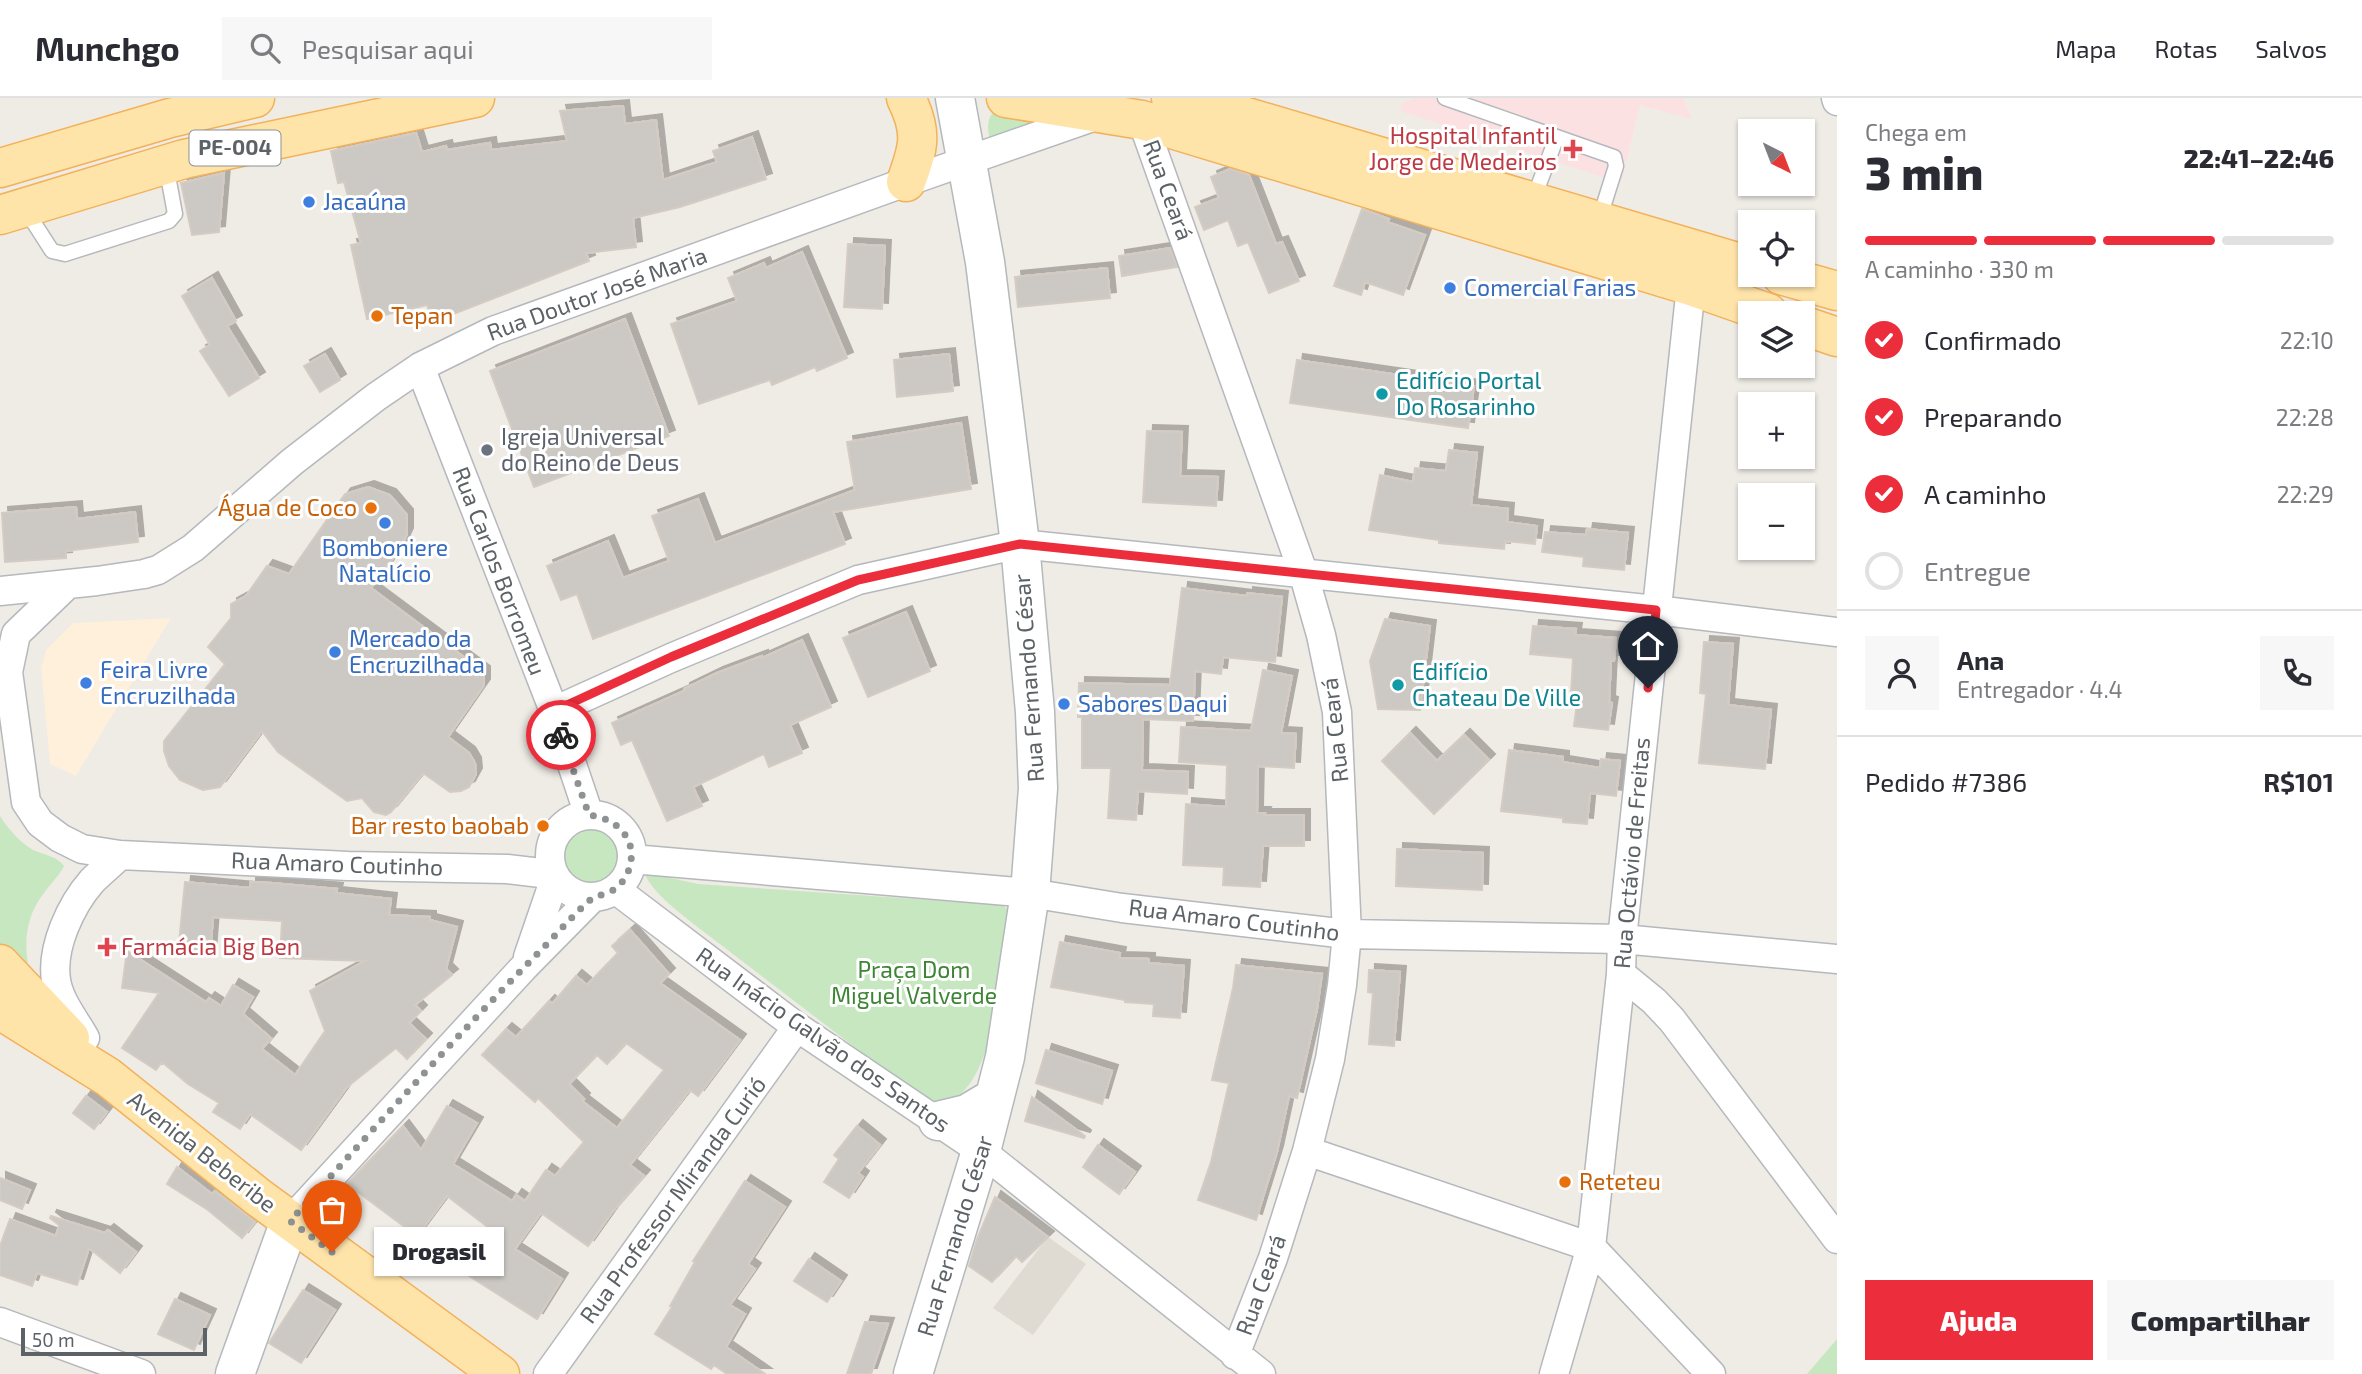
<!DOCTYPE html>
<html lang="pt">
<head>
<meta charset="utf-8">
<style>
	:root { --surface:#fff; --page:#f7f7f7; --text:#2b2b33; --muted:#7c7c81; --line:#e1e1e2; --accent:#ec2e3c }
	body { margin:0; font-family:"Exo 2",sans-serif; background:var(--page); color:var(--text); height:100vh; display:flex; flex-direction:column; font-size:26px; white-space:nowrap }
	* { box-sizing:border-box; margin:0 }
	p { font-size:23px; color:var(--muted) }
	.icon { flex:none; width:38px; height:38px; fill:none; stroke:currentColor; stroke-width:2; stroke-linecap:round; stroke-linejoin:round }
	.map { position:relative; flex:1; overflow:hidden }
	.panel { display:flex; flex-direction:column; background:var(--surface); width:525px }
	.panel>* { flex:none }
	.needle { width:46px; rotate:138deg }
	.controls { position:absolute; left:1738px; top:21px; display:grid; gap:14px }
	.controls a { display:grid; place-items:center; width:77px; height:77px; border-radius:0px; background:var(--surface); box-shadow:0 2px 5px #0004; font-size:35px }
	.scale { position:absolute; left:21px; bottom:18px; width:186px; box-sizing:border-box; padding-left:7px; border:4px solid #5c6265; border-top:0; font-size:19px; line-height:24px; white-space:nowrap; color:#5c6265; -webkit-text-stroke:5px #fff; paint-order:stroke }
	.pin { position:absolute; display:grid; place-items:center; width:60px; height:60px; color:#fff; margin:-72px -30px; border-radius:50% 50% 50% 0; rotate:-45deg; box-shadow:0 0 7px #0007 }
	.pin .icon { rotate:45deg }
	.courier { position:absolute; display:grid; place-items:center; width:70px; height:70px; margin:-35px; border:5px solid #ec2e3c; border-radius:50%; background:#fff; color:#222; box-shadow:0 2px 9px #0007 }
	.bubble { position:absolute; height:49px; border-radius:0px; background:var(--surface); box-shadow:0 2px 5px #0004; font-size:23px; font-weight:800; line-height:49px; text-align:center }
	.headline em { font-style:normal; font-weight:800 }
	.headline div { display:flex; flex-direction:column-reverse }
	.headline { display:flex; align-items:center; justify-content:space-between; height:119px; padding:0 28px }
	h1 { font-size:46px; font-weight:800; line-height:52px }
	.bar { display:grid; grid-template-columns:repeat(4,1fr); gap:10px 7px; align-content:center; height:84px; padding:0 28px }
	.bar i { height:9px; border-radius:5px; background:var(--line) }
	.bar .selected { background:var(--accent) }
	.bar p { grid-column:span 4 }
	.line { display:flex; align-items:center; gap:18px; padding:0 28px; border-top:2px solid var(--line) }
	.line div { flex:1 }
	.round { display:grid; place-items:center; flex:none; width:74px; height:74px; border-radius:0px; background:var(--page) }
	ol { padding:0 28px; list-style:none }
	li { display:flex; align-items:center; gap:21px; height:77px }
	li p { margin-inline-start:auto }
	li .icon { padding:7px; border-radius:50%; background:var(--accent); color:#fff; stroke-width:4 }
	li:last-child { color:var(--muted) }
	li i { width:38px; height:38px; border:4px solid var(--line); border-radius:50% }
	.action { display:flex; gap:14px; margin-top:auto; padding:14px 28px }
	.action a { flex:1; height:80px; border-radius:0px; background:var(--accent); color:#fff; font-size:28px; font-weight:800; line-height:80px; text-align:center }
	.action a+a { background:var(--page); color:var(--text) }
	header { display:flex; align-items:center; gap:42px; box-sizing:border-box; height:98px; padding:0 35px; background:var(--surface); border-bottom:2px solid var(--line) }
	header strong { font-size:33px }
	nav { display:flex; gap:38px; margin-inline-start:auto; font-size:24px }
	.search { width:490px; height:63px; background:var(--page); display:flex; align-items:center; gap:18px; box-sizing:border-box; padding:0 24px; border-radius:0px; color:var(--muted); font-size:26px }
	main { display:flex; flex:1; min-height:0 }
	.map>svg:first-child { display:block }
	.commercial { fill:#fef0da }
	.education { fill:#dfdbd3 }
	.medical { fill:#fce1e3 }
	.green { fill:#c7e7c1 }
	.building { fill:#ccc8c4; stroke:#d4ccc3; stroke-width:2; fill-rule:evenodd; filter:url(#shadow) }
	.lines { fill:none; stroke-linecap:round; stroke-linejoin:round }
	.lane-casing { stroke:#b5b8bc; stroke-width:17 }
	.street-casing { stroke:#b5b8bc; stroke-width:31 }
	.secondary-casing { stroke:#b3b9bc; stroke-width:41 }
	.primary-casing { stroke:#f3b159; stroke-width:41 }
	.lane { stroke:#fff; stroke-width:14 }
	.street { stroke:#fff; stroke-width:28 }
	.secondary { stroke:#fff; stroke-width:38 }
	.primary { stroke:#ffe4aa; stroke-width:38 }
	.done { stroke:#8f9292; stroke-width:7; stroke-dasharray:0 12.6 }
	.route { stroke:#ec2e3c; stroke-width:9 }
	.health-dot { fill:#e0444e; stroke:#fff; stroke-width:2.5 }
	.shop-dot { fill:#3f7fe0; stroke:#fff; stroke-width:2.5 }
	.food-dot { fill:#e8710a; stroke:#fff; stroke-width:2.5 }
	.culture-dot { fill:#0f9aa8; stroke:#fff; stroke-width:2.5 }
	.worship-dot { fill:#6b7280; stroke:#fff; stroke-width:2.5 }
	.labels { text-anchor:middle; stroke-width:6; stroke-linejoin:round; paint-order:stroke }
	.shield { fill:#fff; stroke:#8d9193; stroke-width:2 }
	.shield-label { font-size:21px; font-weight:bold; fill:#5c6265 }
	.health-label { font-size:23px; fill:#be3a42; stroke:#fff; text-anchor:end }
	.street-label { font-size:23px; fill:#5c6265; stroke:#fff }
	.shop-label { font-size:23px; fill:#366cbe; stroke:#fff; text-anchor:start }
	.food-label { font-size:23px; fill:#c56008; stroke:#fff; text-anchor:start }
	.culture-label { font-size:23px; fill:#0d838f; stroke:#fff; text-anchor:start }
	.worship-label { font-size:23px; fill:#5b616d; stroke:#fff; text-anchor:start }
	.park-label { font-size:23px; fill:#3d8534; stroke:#fff }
</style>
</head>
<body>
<header>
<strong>Munchgo</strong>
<div class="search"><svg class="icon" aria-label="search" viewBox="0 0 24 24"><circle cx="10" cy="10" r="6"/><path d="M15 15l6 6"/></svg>Pesquisar aqui</div>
<nav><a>Mapa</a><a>Rotas</a><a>Salvos</a></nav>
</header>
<main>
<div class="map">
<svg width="1837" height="1276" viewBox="0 0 1837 1276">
	<defs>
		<filter id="shadow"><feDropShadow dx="6" dy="-6" stdDeviation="0" flood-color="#0004"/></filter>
	</defs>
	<rect width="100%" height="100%" fill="#efebe5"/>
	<!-- commercial -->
	<path class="commercial" d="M171,520L76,678L50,666L41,570L46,552L73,525Z"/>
	<!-- education -->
	<path class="education" d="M1048,1139L1086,1166L1033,1237L993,1210Z"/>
	<!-- medical -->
	<path class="medical" d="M1415,0H1683L1692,21L1640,7L1621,85L1400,13L1402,5Z"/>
	<!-- green -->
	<path class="green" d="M993,14L1060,19L990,41C987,30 987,23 993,14Z
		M0,718C8,731 20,744 33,752C44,757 57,758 64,768C60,777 50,786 44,795C25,819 23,847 30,876L0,855Z
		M588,718C613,720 635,735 631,763C630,769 628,779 623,783C620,786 612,788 608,790C591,797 573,805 561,783C558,777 552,770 551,764C547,739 567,723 588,718Z
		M648,775L698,786L1003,807L1010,814C1004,858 996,975 956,999C949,1003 938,1004 929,1006L691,824C674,810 655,796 645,777Z
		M1837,1241V1276H1807Z"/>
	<!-- building -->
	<path class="building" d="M623,8L625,26L656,22L663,82L717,64L713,53L752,39L766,81L680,109L633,120L636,149L586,155L589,163L433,224L427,207L367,221L351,147L361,145L344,84L338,85L331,53L416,35L422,54L446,48L447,52L490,45L491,52L567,43L560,13Z
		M1230,71L1249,77L1276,146L1282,144L1299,183L1269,195L1248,144L1238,148L1228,122L1204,132L1195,109L1219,100L1211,79Z
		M224,75L219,134L192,137L181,85Z
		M1362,111L1389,121L1387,124L1425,137L1403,197L1365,184L1361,197L1334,188Z
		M848,146L885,148L882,211L844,209Z
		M1170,150L1177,169L1122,178L1119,158Z
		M802,154L847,260L817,273L815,269L772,287L770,282L699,306L671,226L737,203L728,180L764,165L766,170Z
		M1107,170L1110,200L1018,209L1015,179Z
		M212,180L236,223L227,228L259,280L229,298L200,253L210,247L182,198Z
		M625,221L669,338L534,389L490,273Z
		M325,256L340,282L320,294L304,268Z
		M949,256L953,293L897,299L894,262Z
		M1297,262L1474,288L1468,330L1290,305Z
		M961,325L971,391L833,414L845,446L593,541L577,496L561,502L547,468L608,443L623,480L669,463L652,418L698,401L715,445L855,392L847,344Z
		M1147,333L1182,334L1180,378L1218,379L1216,408L1143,404Z
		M1449,352L1477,355L1471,407L1508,411L1507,424L1537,428L1535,446L1505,443L1504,451L1439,445V442L1369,432L1380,377L1413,384L1415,370L1446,373Z
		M368,389L390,397L407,417V436L400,451L371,490L484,574V587L448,639L469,655L475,665L476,676L469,689L461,693L450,694L423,675L391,714L386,717L374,714L362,700L347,703L278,654L262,633L220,689L203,692L180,682L169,668L164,653V643L225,566L208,549L231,520V506L246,498L267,468L289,476L345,396Z
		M76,409L77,421L135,414L138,444L66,453V460L5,464L2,415Z
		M1587,431L1628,435L1624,472L1583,468L1584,459L1542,454L1545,434L1586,437Z
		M1182,490L1247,498V495L1282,499L1275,564L1223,559L1221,576L1195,573L1193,623L1143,621L1142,672L1188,674L1187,696L1138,693L1136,722L1108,720L1111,670H1082V619H1078L1079,585L1170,587Z
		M906,514L930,573L868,599L843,540Z
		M1385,521L1430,528L1420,612L1378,611L1370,563Z
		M1533,528L1576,531L1575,537L1616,540L1614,563H1611L1609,604L1612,605L1608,632L1574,628L1578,597H1571L1573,560L1530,556Z
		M802,542L831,609L790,627L802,655L769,669L764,656L693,689L702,708L667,723L632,642L621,647L612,625L684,593V591L717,575L762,558V560Z
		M1704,544L1733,546L1728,607L1771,612L1765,671L1699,665L1706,596L1700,595Z
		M1263,572L1292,578L1281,635L1296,636L1294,670L1258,668L1257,715H1265L1264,717H1304V748H1263L1260,789L1223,787L1224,769L1183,767L1186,706L1226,709L1227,667L1179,664L1181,629L1251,633Z
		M1410,635L1437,663L1464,637L1489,662L1434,716L1382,663Z
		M1509,652L1563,659V664L1600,670L1601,661L1620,663L1616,698L1590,695L1587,726L1563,724V720L1501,713Z
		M1397,751L1483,755L1482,792L1396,788Z
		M185,784L250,790V784L272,785L337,791L336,795L391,801L389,817L430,819V822L457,829L446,871L452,877L415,907L421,913L409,925L426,941L407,961L396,950L347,989L301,1052L250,1016L240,1031L213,1014L219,1005L188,986L162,964L156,972L122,950L159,895L122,890L127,853L206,904L209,900L221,908L233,887L253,899L243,916L271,940L262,951L295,977L325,933L310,893L365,863L280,860L282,823L213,819L210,858L178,855Z
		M630,832L669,876L660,885L740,942L698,998L690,992L630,1067L644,1078L613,1113L588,1148L541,1115L515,1151L562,1181L537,1221L466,1176L493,1133L447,1098L417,1138L347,1086L403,1028L421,1052L447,1008L477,1025L453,1066L512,1103L516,1097L525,1103L546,1072L555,1078L584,1044L538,1000L535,1004L482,957L506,931L516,939L549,903L552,906L576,878L587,887L618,855L612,848ZM626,945L664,972L617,1030L582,1003L584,1001L569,986L597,957L607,966Z
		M1060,844L1120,855L1119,860L1149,861V865L1184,868L1180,920L1153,918L1154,906L1125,904V902L1051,889Z
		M1236,867L1322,876L1317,911L1297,1000L1289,998L1277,1054L1256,1122L1198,1102L1211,1064L1229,985L1212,982L1233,890Z
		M1369,872L1400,874L1394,948L1369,946L1373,895L1368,894Z
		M1046,952L1112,973L1102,1006L1036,985Z
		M86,998L107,1014L94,1031L73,1015Z
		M1032,999L1085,1038L1084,1040L1025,1023Z
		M857,1028L880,1047L858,1075L863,1079L849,1100L824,1084L839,1061L834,1057Z
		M1098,1047L1135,1074L1119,1096L1083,1069Z
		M177,1069L212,1096L215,1093L255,1124L242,1140L208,1112L167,1086Z
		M0,1080L30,1092L22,1111L0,1102Z
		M745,1083L785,1109L748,1166L755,1171L730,1207L745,1216L726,1249L765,1276H727L714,1267L711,1271L655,1236L672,1209L670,1208L695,1164L693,1163Z
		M995,1099L1048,1139L1022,1164L1016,1158L992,1184L969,1168L977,1141Z
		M51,1118L105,1135L108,1132L136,1154L120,1175L89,1150L77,1187L37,1175L32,1188L0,1177V1148L10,1121L56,1138L59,1127L50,1120Z
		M809,1161L841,1183L827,1204L794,1183Z
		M303,1192L335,1212L301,1265L269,1245Z
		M175,1201L210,1217L194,1252L158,1236Z
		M865,1224L888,1226L871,1276H847Z"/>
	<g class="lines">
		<defs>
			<path id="lane" d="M1445,0L1614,59L1616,68L1599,122
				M1533,102L1556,41
				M25,111L52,153L65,156L169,123L175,116L166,67"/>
			<path id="street" d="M1836,0L1837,3
				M1142,22L1303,474L1321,537L1337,614L1347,836L1342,887L1330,961L1307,1053L1273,1160L1235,1257
				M420,269L554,613L589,717
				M68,486L16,536L8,574L26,704L40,725L60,740L82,751L120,757L348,768L507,771L541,775L553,774
				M0,493L97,483L144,476L158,472L193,450L292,364L376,299L420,269L493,233L906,84L1101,16
				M554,613L671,560L858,482L1020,446L1656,512L1837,534
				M550 758a41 41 0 1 1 82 0a41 41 0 1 1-82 0Z
				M632,761L1030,795L1122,810L1347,836L1622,841L1837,861
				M615,791L797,929L981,1053L1261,1276
				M528,859L555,780
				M1621,876L1654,903L1672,922L1837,1141
				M85,940C75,922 59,903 56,882C51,849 71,807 92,783C101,774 111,766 120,757
				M1307,1053L1591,1149L1711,1276
				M290,1123L525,868L593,799
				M0,1224L141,1276
				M548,1276L797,929
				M1554,1276L1591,1149L1621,876L1622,841L1691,188"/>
			<path id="secondary" d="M938,1023L967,1016L994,1000
				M235,1276L290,1123
				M913,1276L981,1053L1005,959L1030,795L1038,690L1035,614L1020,446L985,164L955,0"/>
			<path id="primary" d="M906,0C923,34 919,49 906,84
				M1006,0L1142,22L1691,188L1768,215
				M1171,0L1223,12L1750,168
				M0,70L170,20L255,0
				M0,117L184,61L475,0
				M1781,177L1837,193
				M1802,227L1837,239
				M0,866L70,940
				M0,912L108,979L258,1099L500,1276"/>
		</defs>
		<!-- lane casing -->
		<use href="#lane" class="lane-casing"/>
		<!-- street casing -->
		<use href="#street" class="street-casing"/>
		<!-- secondary casing -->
		<use href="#secondary" class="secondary-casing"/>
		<!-- primary casing -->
		<use href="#primary" class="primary-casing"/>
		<!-- lane -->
		<use href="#lane" class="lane"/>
		<!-- street -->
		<use href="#street" class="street"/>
		<!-- secondary -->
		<use href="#secondary" class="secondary"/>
		<!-- primary -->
		<use href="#primary" class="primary"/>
	</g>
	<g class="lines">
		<!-- done -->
		<path class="done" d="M332,1154L290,1123C373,1032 455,939 542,851C558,835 573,817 590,802C595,798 599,798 604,796C616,793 626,782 629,771C639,741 616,720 589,717L561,637"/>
		<!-- route -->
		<path class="route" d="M561,637L554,613L671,559L858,482L1020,446L1656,512L1648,590"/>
	</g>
	<!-- markers -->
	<g class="health-dot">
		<path d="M1569.5 40.5h7v7h7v7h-7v7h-7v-7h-7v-7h7z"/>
		<path d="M103.5 838.5h7v7h7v7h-7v7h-7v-7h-7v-7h7z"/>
	</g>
	<g class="shop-dot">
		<circle cx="309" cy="104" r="7"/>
		<circle cx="1450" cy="190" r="7"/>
		<circle cx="385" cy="425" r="7"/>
		<circle cx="335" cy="554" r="7"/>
		<circle cx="86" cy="585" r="7"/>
		<circle cx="1064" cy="606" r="7"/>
	</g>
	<g class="food-dot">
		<circle cx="377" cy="218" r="7"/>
		<circle cx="371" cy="410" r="7"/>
		<circle cx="543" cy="728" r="7"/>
		<circle cx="1565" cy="1084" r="7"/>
	</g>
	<g class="culture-dot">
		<circle cx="1382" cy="296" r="7"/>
		<circle cx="1398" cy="587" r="7"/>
	</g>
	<circle class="worship-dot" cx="487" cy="352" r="7"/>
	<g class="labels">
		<!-- shield labels -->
		<rect class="shield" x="189.5" y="32.5" width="91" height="35" rx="5"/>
		<g class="shield-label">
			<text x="235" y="57">PE-004</text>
		</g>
		<!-- health labels -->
		<g class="health-label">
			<text x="1557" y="46">Hospital Infantil<tspan x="1557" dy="26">Jorge de Medeiros</tspan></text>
			<text x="121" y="857" text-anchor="start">Farmácia Big Ben</text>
		</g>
		<!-- street labels -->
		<g class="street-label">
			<text transform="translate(1168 92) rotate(70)" y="8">Rua Ceará</text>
			<text transform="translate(597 196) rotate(-20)" y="8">Rua Doutor José Maria</text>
			<text transform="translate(499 473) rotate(69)" y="8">Rua Carlos Borromeu</text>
			<text transform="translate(1029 580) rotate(-94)" y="8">Rua Fernando César</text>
			<text transform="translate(1335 632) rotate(-96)" y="8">Rua Ceará</text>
			<text transform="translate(1632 755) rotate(-85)" y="8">Rua Octávio de Freitas</text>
			<text transform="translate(337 766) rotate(2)" y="8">Rua Amaro Coutinho</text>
			<text transform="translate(1234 822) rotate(7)" y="8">Rua Amaro Coutinho</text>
			<text transform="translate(823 942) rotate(35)" y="8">Rua Inácio Galvão dos Santos</text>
			<text transform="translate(202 1054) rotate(38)" y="8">Avenida Beberibe</text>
			<text transform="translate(673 1102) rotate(-54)" y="8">Rua Professor Miranda Curió</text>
			<text transform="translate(955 1138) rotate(-73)" y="8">Rua Fernando César</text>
			<text transform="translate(1261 1187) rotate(-70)" y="8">Rua Ceará</text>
		</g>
		<!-- shop labels -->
		<g class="shop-label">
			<text x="323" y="112">Jacaúna</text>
			<text x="1464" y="198">Comercial Farias</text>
			<text x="385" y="458" text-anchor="middle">Bomboniere<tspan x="385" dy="26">Natalício</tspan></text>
			<text x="349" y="549">Mercado da<tspan x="349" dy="26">Encruzilhada</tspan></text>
			<text x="100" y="580">Feira Livre<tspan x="100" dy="26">Encruzilhada</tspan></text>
			<text x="1078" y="614">Sabores Daqui</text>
		</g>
		<!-- food labels -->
		<g class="food-label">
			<text x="391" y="226">Tepan</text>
			<text x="357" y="418" text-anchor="end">Água de Coco</text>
			<text x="529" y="736" text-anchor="end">Bar resto baobab</text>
			<text x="1579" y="1092">Reteteu</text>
		</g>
		<!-- culture labels -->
		<g class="culture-label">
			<text x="1396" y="291">Edifício Portal<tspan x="1396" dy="26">Do Rosarinho</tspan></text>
			<text x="1412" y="582">Edifício<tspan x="1412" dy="26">Chateau De Ville</tspan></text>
		</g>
		<!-- worship labels -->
		<g class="worship-label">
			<text x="501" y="347">Igreja Universal<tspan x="501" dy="26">do Reino de Deus</tspan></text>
		</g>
		<!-- park labels -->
		<g class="park-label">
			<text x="914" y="880">Praça Dom<tspan x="914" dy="26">Miguel Valverde</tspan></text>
		</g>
	</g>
</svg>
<div class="controls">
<a><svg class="needle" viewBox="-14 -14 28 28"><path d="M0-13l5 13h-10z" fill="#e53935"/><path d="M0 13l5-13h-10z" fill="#7c7c81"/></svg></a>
<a><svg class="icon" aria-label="locate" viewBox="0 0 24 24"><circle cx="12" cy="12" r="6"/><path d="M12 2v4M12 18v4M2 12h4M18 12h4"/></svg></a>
<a><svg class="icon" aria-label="layers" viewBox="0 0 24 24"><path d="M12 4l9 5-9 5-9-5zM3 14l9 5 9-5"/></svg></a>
<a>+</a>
<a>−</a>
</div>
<div class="scale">50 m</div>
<div class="pin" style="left:332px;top:1154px;background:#ea580c"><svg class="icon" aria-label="bag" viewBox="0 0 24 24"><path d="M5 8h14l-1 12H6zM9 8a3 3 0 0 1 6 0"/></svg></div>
<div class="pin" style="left:1648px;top:590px;background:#1f2937"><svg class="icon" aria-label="home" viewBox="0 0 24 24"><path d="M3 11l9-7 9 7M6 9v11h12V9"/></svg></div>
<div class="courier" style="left:561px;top:637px"><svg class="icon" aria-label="bike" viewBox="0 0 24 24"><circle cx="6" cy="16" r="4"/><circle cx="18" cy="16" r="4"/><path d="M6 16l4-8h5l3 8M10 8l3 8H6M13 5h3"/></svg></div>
<div class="bubble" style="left:374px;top:1129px;width:130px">Drogasil</div>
</div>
<section class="panel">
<div class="headline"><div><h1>3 min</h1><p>Chega em</p></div><em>22:41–22:46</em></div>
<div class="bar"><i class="selected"></i><i class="selected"></i><i class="selected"></i><i></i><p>A caminho · 330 m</p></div>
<ol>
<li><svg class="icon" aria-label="check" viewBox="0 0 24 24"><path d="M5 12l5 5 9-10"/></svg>Confirmado<p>22:10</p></li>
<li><svg class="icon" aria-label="check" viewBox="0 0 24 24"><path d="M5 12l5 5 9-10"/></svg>Preparando<p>22:28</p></li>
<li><svg class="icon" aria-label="check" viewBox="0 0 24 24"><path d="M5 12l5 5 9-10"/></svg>A caminho<p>22:29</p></li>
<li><i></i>Entregue</li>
</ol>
<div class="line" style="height:126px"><a class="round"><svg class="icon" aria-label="person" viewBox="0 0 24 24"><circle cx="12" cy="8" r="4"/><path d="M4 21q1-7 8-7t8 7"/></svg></a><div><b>Ana</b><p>Entregador · 4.4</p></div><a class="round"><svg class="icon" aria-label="phone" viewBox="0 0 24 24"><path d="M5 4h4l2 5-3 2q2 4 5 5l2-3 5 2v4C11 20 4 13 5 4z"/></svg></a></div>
<div class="line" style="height:91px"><div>Pedido #7386</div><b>R$101</b></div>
<div class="action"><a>Ajuda</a><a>Compartilhar</a></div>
</section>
</main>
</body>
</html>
